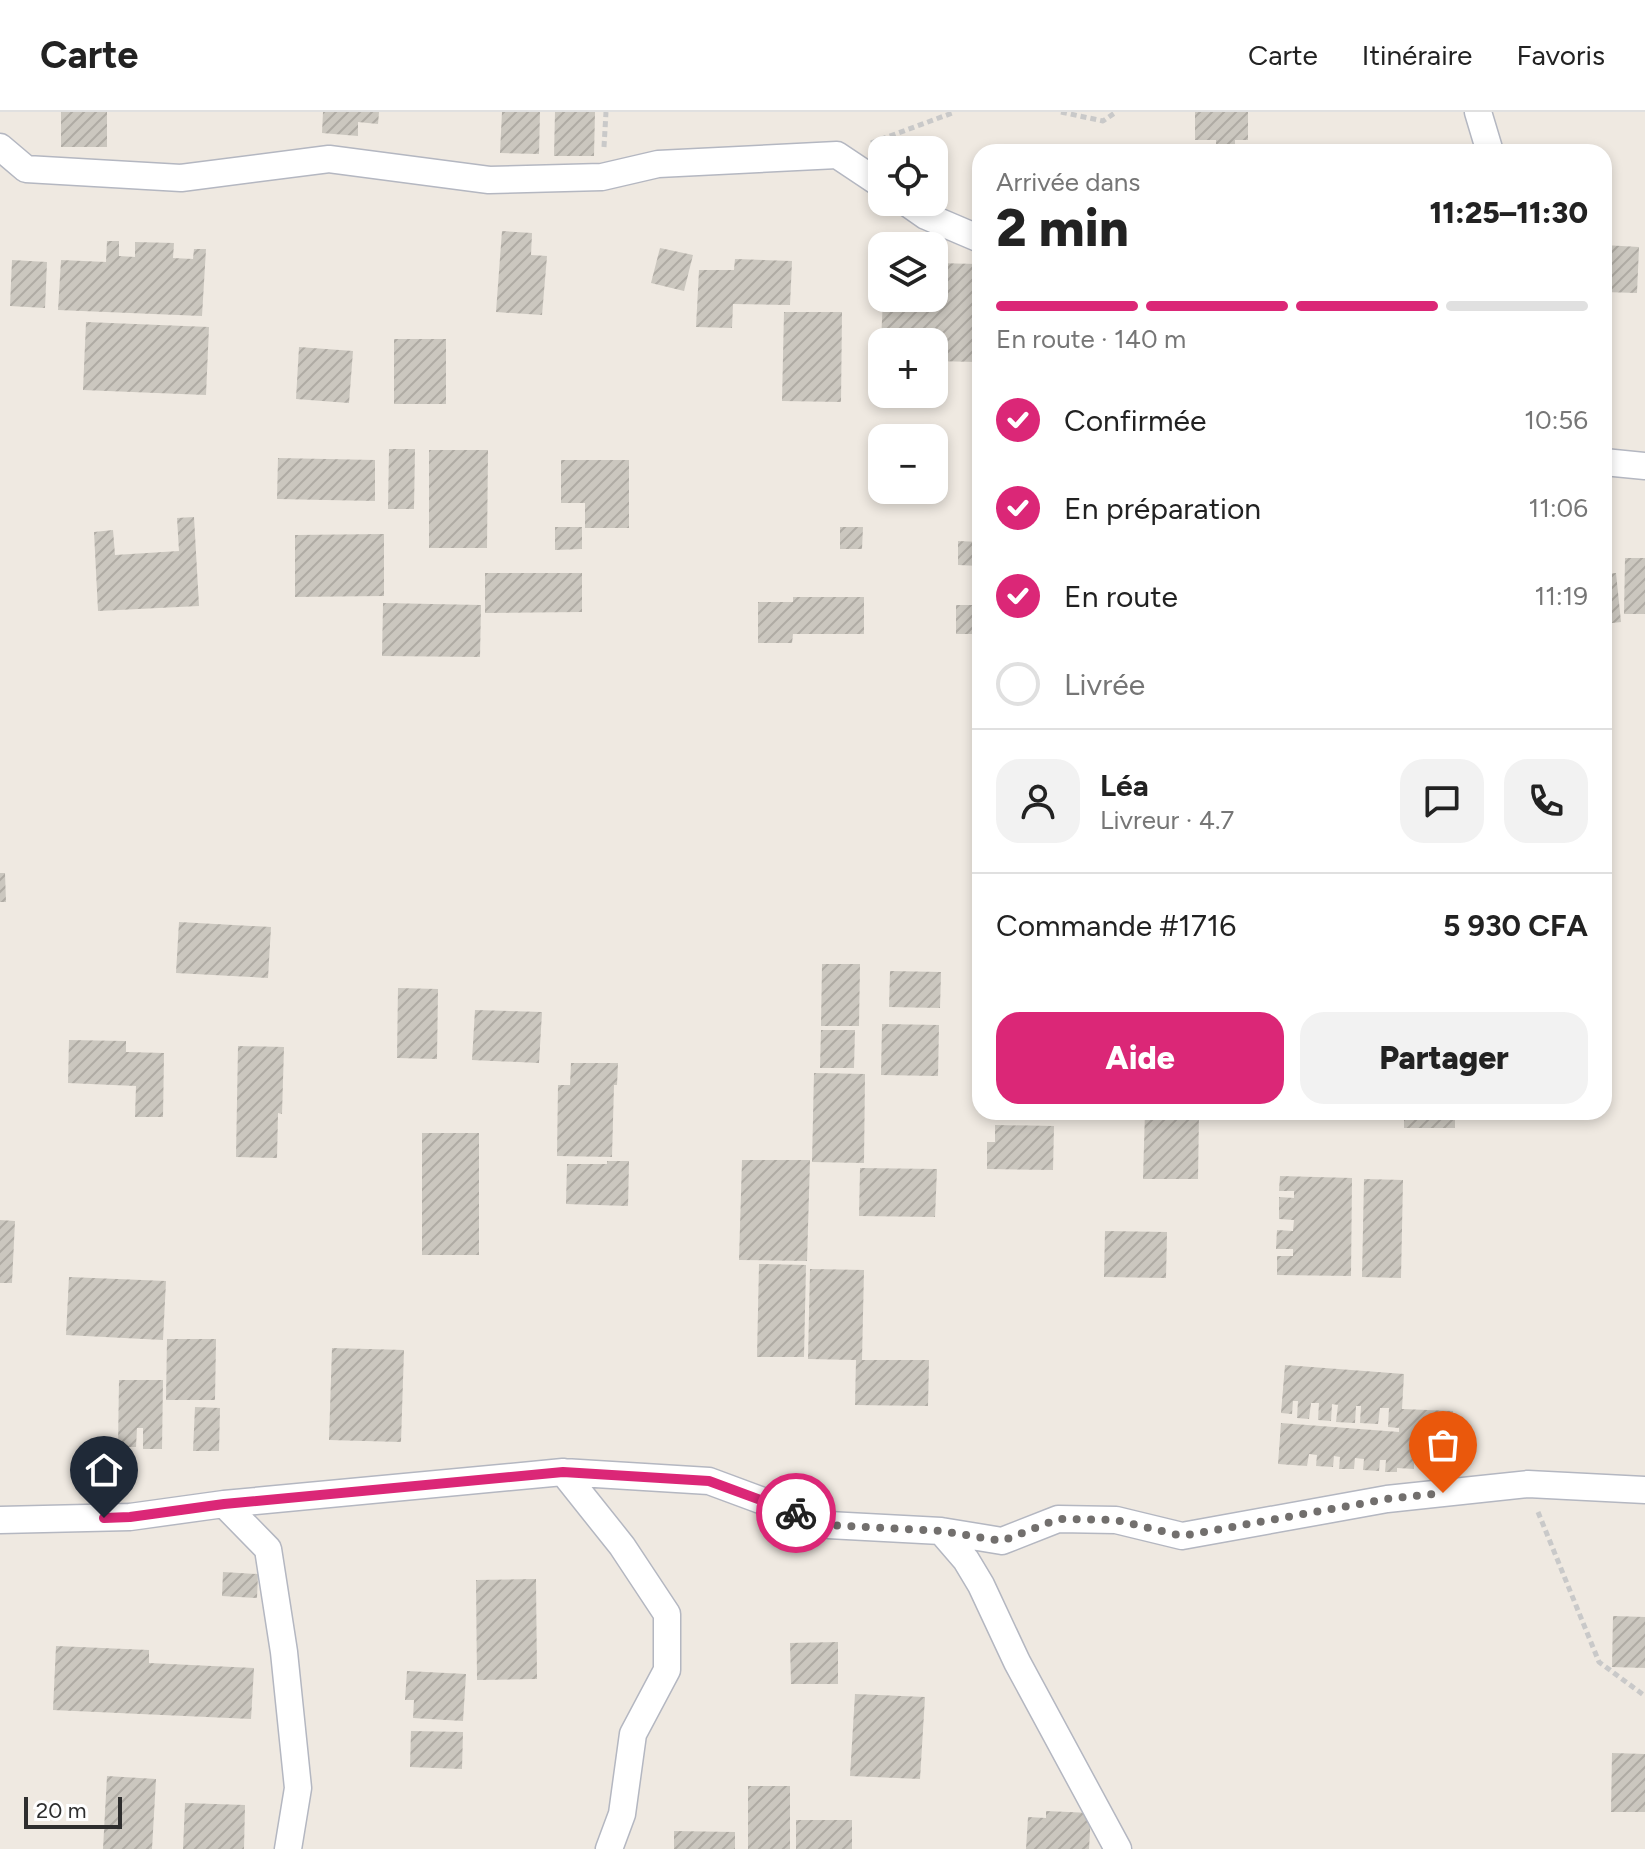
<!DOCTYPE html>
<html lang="fr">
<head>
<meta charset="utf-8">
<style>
	:root { --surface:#fff; --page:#f2f2f2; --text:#222; --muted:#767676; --line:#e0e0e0; --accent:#db2777 }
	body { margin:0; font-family:Figtree,sans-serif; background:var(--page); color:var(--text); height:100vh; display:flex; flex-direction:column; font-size:30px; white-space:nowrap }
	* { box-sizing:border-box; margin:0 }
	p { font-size:26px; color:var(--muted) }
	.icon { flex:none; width:44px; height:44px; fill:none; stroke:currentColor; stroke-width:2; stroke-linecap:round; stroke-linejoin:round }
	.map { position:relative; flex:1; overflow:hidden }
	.sheet { position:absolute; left:972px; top:32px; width:640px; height:976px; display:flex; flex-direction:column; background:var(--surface); border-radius:24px; box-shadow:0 4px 12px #0003 }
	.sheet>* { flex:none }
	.tools { position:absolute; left:868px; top:24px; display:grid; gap:16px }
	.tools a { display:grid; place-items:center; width:80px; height:80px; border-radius:16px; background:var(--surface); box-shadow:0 4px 12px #0003; font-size:40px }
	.scale { position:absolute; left:24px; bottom:20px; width:98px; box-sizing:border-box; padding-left:8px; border:4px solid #2e2e2e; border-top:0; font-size:22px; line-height:28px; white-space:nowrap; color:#2e2e2e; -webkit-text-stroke:6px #fff; paint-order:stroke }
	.pin { position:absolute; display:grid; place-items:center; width:68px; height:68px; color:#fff; margin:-82px -34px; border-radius:50% 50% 50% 0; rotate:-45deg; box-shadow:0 0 8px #0007 }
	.pin .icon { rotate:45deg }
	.courier { position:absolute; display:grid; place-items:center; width:80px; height:80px; margin:-40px; border:6px solid #db2777; border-radius:50%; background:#fff; color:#222; box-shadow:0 2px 10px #0007 }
	.head em { font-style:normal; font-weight:800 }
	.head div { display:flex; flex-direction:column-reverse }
	.head { display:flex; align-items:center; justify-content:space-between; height:136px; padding:0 24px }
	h1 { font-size:52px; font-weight:800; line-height:60px }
	.bar { display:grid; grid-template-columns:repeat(4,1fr); gap:12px 8px; align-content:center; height:96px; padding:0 24px }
	.bar i { height:10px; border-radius:6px; background:var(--line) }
	.bar .current { background:var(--accent) }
	.bar p { grid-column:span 4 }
	.line { display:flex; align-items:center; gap:20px; padding:0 24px; border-top:2px solid var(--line) }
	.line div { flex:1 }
	.round { display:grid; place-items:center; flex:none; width:84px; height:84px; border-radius:24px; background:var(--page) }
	ol { padding:0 24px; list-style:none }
	li { display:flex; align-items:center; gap:24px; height:88px }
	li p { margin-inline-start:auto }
	li .icon { padding:8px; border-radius:50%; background:var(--accent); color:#fff; stroke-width:4 }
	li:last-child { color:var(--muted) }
	li i { width:44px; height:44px; border:4px solid var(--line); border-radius:50% }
	.cta { display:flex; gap:16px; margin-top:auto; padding:16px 24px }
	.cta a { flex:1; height:92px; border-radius:24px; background:var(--accent); color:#fff; font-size:32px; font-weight:800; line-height:92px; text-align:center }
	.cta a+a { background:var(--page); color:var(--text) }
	header { display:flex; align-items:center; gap:48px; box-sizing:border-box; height:112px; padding:0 40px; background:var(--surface); border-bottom:2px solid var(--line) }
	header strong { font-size:38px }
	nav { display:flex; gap:44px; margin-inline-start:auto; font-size:28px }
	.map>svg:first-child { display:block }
	.building { fill:url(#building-hatch) }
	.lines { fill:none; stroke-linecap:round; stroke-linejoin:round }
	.street-casing { stroke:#b4b7c1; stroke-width:29 }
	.path { stroke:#c9c9c9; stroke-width:5; stroke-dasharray:6 4; stroke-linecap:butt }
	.street { stroke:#fff; stroke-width:26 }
	.done { stroke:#726f6d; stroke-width:8; stroke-dasharray:0 14.4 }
	.route { stroke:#db2777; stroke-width:10 }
</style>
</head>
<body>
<header>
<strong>Carte</strong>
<nav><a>Carte</a><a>Itinéraire</a><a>Favoris</a></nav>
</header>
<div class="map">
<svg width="1645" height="1737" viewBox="0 0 1645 1737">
	<defs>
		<pattern id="building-hatch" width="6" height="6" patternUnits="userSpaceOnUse" patternTransform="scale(2)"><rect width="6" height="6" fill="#cbc7bf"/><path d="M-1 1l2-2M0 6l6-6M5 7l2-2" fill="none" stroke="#afaba4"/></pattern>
	</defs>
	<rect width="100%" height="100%" fill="#efe9e1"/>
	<!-- building -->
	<path class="building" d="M61,0H107V35H61Z
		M323,0H379L378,12L358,10V24L322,21Z
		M502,0H540L539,42L500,41Z
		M555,0H595L594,44H554Z
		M1195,0H1248V28H1235V40H1216V28H1195Z
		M502,119L532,121L531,143L547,144L542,203L496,200Z
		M107,129H119V144L135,145V130L174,131L173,146L193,147L194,137H206L202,204L58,198L61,148L106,150Z
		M1604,133L1639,135L1637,181L1604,180Z
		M660,136L693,143L684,179L651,171Z
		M735,147L792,149L790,193L733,192L732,216L696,215L699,158H734Z
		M12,148L47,150L45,196L10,194Z
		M934,151L979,152L977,250L934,249V230H881L883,186H934Z
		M784,200H842L841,290L782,289Z
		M86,210L209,215L206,283L83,278Z
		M394,227H446V292H394Z
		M299,235L353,239L349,291L296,287Z
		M389,337H415L414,397H388Z
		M429,338H488L487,436H429Z
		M278,346L375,348V389L277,387Z
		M561,348H629V416H585V391H561Z
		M194,405L199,494L98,499L94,420L113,418L115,443L179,439L177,406Z
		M555,415H582V437L555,438Z
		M840,415H863L862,437H840Z
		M384,422V484L295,485V423Z
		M958,429L980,430V454L958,453Z
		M1625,446H1645V502H1624Z
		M485,461H582V500L485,501Z
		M1616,461L1621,510L1604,512V462Z
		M793,485H864V522H793L792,531H758V490H793Z
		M383,491L481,493L480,545L382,544Z
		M956,493H980V522H956Z
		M0,761H5L6,790H0Z
		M179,810L271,815L268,866L176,861Z
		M822,852H860L859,914H821Z
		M890,859L941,860L940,896L889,895Z
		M398,876L438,877L437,947L397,946Z
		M475,898L542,900L539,951L472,948Z
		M882,912L939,913L938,964L881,963Z
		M821,918H855L854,956H820Z
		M69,928L126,929V940L164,941L163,1005H135L136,974L68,971Z
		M238,934L284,935L282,1002L278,1001L277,1046L236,1045Z
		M571,951H618L617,973H614L612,1045L557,1044L558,973H570Z
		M814,961L865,962L864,1051L812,1050Z
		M1145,1000H1199L1198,1067H1143Z
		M1404,1000H1455V1016H1404Z
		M995,1013L1054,1014L1053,1058L987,1057V1030H995Z
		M422,1021H479V1143H422Z
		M742,1048H810L807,1149L739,1148Z
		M607,1049H629L628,1094L566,1092L567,1052H607Z
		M860,1056L937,1057L935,1105L859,1104Z
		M1280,1064L1352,1066L1351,1164L1277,1163V1144H1293V1137H1276L1277,1118L1293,1119L1294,1108L1279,1107V1085L1294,1086V1079H1279Z
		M1364,1067L1403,1068L1401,1166L1362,1165Z
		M0,1108L15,1109L12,1171H0Z
		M1105,1119L1167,1120L1166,1166L1104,1165Z
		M759,1152L806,1153L804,1245H757Z
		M810,1157L864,1158L862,1248H929L928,1294L855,1293L856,1248L808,1247Z
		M69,1165L166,1169L163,1228L66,1223Z
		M167,1227H216L215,1288H166Z
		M332,1236L404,1238L401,1330L329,1328Z
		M1285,1253L1404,1262L1402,1297L1453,1299L1451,1362L1438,1361L1439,1351L1414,1350V1357L1397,1356V1360H1385L1386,1348H1380L1379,1359L1363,1358L1364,1347L1355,1346L1354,1357H1339L1340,1345L1334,1344L1333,1355L1316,1354L1317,1343L1309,1342L1307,1354L1278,1352L1281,1311L1399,1320V1316L1388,1315L1389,1296H1380L1378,1312L1360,1311L1361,1294H1356L1355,1311L1336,1310L1338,1293L1332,1292L1331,1309L1318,1308L1319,1291H1311L1309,1307L1297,1306L1298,1289H1293L1292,1302L1281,1301Z
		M119,1268H163L162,1337H143V1316H137L136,1335H118Z
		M195,1295L220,1296L219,1339H193Z
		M223,1460L258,1462L257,1486L222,1484Z
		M536,1467L537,1567L477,1568L476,1468Z
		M1613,1504L1645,1505V1556L1612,1555Z
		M838,1530V1572H791L790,1531Z
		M56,1534L149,1538V1551L254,1556L251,1607L53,1598Z
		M407,1559L466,1562L463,1609L413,1606L414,1588H405Z
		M855,1582L925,1585L920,1667L850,1664Z
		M411,1619L463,1620L462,1657L410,1655Z
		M1612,1641L1645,1642V1700H1611Z
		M107,1664L156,1667L152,1737H103Z
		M748,1674H790V1737H748Z
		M185,1691L245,1693L244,1737H183Z
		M1046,1699L1091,1701L1089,1737H1026L1028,1705L1046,1706Z
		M796,1708H852V1737H796Z
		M674,1719L735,1720V1737H674Z"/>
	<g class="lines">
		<defs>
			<path id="street" d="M1478,0L1490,40
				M0,35L26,57L181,66L329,47L489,68L602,65L658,52L837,43L882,73
				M906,90L926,104L980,127
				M1604,350L1645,354
				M563,1360L622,1434L667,1502V1558L633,1622L622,1702L609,1737
				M224,1392L268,1437L284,1540L298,1676L288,1737
				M0,1408L130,1405L224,1392L563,1360L709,1369L828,1413L941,1419L1002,1429L1058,1407L1116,1408L1182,1424L1387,1387L1528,1372L1645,1378
				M941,1419L966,1448L981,1473L1017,1550L1118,1737"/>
		</defs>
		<!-- street casing -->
		<use href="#street" class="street-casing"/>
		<!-- path -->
		<path class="path" d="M1061,0L1103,9L1116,0
			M871,31L955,0
			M604,35L606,0
			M1538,1400L1599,1550L1645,1584"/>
		<!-- street -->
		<use href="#street" class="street"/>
	</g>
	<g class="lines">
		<!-- done -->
		<path class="done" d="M796,1401L828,1413L941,1419L1002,1429L1058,1407L1116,1408L1182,1424L1387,1387L1443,1381"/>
		<!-- route -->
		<path class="route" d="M104,1406L130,1405L224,1392L563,1360L709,1369L796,1401"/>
	</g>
</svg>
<div class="tools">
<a><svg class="icon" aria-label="locate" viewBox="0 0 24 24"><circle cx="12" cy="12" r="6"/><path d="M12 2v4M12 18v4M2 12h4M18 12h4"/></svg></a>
<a><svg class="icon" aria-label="layers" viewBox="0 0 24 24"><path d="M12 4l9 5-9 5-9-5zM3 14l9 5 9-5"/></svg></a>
<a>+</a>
<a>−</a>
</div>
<div class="scale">20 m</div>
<div class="pin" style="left:1443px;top:1381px;background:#ea580c"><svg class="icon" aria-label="bag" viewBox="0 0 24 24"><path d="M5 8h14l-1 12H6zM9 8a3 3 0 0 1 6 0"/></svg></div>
<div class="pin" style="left:104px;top:1406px;background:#1f2937"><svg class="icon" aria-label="home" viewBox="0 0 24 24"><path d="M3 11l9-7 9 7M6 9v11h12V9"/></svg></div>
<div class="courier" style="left:796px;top:1401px"><svg class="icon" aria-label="bike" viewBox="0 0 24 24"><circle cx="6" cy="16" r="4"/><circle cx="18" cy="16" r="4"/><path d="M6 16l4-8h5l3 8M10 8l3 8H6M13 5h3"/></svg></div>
<section class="sheet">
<div class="head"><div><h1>2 min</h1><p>Arrivée dans</p></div><em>11:25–11:30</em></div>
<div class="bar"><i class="current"></i><i class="current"></i><i class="current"></i><i></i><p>En route · 140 m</p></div>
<ol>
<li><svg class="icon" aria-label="check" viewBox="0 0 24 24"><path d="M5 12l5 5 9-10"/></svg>Confirmée<p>10:56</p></li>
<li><svg class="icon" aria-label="check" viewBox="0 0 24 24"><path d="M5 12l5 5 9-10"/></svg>En préparation<p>11:06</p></li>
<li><svg class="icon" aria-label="check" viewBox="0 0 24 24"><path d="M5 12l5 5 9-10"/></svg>En route<p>11:19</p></li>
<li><i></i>Livrée</li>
</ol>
<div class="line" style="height:144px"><a class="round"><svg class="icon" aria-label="person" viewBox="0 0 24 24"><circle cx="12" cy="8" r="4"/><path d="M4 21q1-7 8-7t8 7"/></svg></a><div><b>Léa</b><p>Livreur · 4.7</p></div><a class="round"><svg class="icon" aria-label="chat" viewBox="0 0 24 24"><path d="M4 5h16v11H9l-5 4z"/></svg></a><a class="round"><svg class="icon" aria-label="phone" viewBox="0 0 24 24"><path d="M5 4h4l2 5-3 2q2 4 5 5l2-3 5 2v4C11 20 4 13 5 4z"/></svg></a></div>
<div class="line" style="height:104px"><div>Commande #1716</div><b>5 930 CFA</b></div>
<div class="cta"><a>Aide</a><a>Partager</a></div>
</section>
</div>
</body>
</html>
